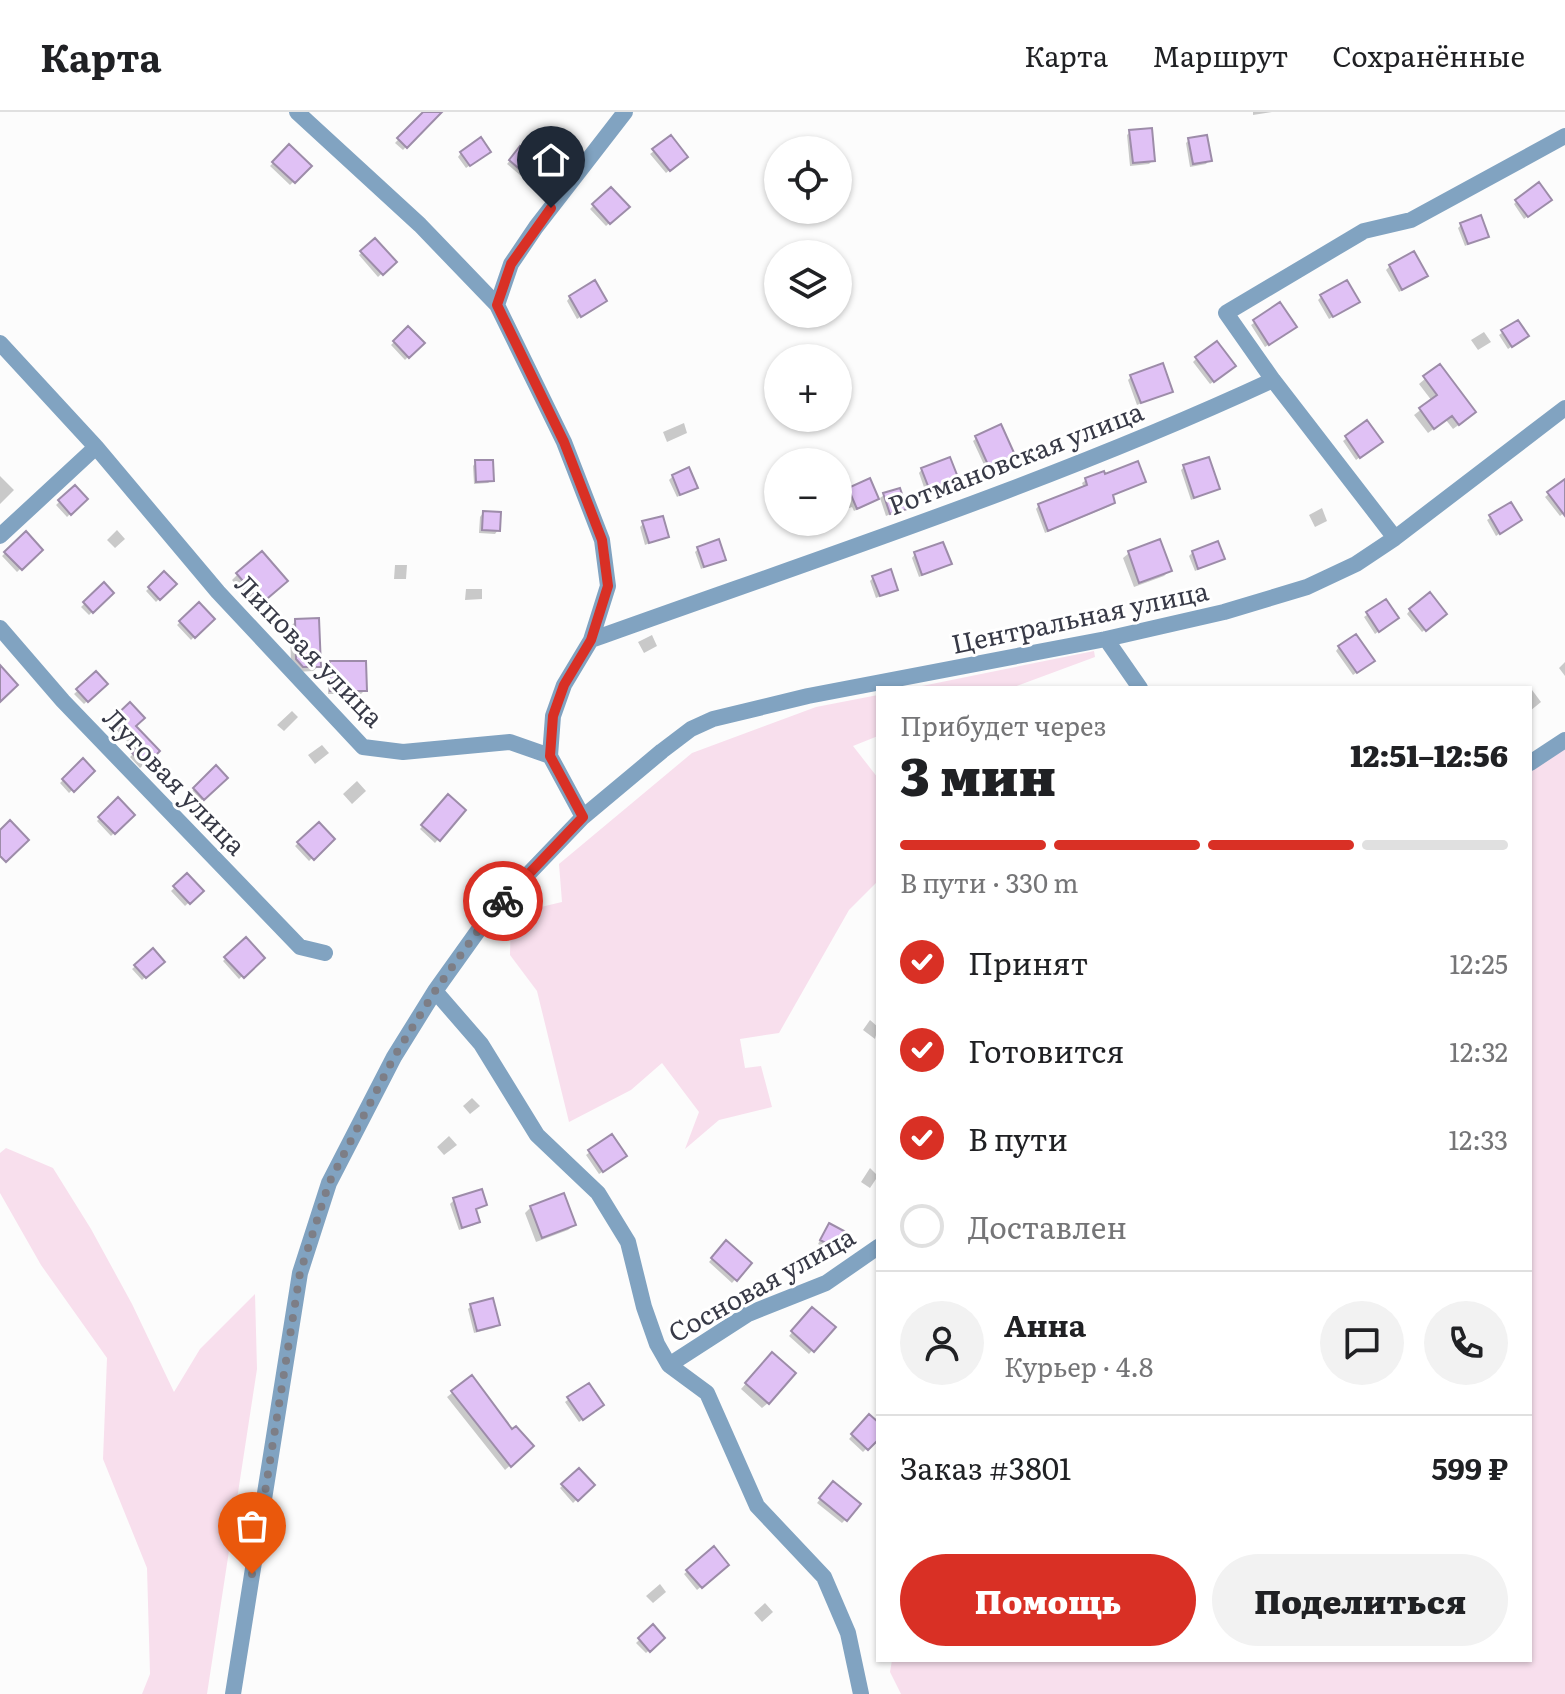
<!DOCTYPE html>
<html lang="ru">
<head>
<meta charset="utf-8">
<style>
	:root { --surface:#fff; --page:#f2f2f2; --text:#202124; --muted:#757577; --line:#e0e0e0; --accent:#d93025 }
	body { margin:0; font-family:Literata,serif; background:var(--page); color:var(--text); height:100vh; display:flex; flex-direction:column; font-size:30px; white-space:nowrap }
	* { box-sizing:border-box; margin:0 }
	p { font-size:26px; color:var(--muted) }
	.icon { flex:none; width:44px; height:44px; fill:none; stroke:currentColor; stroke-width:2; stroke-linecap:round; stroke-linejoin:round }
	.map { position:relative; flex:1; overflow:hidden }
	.panel { position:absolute; left:876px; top:574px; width:656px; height:976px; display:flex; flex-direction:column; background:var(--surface); border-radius:0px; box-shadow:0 2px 6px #0004 }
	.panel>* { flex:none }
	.tools { position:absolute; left:764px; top:24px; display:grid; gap:16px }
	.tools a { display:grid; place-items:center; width:88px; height:88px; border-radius:50%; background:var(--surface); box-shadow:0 2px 6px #0004; font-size:40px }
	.pin { position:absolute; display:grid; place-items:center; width:68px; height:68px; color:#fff; margin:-82px -34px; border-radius:50% 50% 50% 0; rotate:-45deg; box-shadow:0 0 8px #0007 }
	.pin .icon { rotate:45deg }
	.courier { position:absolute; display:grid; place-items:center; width:80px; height:80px; margin:-40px; border:6px solid #d93025; border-radius:50%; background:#fff; color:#222; box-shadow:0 2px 10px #0007 }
	.headline em { font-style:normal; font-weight:800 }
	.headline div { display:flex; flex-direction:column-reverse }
	.headline { display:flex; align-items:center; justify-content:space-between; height:136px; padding:0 24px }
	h1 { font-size:52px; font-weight:800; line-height:60px }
	.bar { display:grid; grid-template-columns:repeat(4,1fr); gap:12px 8px; align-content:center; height:96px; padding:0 24px }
	.bar i { height:10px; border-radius:6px; background:var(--line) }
	.bar .current { background:var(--accent) }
	.bar p { grid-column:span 4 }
	.line { display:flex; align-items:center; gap:20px; padding:0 24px; border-top:2px solid var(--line) }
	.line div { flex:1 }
	.round { display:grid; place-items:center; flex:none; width:84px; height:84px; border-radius:42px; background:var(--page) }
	ol { padding:0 24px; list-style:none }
	li { display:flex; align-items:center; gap:24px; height:88px }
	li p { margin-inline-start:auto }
	li .icon { padding:8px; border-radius:50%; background:var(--accent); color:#fff; stroke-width:4 }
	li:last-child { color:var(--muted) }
	li i { width:44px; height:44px; border:4px solid var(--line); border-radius:50% }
	.primary-button { display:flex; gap:16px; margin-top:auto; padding:16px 24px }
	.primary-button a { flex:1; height:92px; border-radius:48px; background:var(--accent); color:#fff; font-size:32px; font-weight:800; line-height:92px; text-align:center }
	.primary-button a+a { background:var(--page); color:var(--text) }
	header { display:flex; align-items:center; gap:48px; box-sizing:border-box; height:112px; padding:0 40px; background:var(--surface); border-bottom:2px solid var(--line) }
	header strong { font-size:38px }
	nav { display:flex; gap:44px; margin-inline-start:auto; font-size:28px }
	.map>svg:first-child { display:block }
	.green { fill:#f8dfed }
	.shadow { fill:#0003 }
	.building { fill:#e0c1f5; stroke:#9d8ca9; stroke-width:2 }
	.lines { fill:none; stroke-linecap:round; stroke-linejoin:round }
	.minor { stroke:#81a3c1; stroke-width:16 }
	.done { stroke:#7d7e86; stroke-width:8; stroke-dasharray:0 14.4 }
	.route { stroke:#d93025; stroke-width:10 }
	.labels { text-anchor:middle; stroke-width:6; stroke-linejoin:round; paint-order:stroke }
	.street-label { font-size:26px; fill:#383a47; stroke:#fff }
</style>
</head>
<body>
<header>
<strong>Карта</strong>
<nav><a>Карта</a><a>Маршрут</a><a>Сохранённые</a></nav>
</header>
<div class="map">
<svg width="1565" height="1582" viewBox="0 0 1565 1582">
	<rect width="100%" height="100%" fill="#fcfcfc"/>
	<!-- green -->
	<path class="green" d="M1094,539L1095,545L1011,576H912Z
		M878,583V624L853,634L878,666V769L849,798L779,921L740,927L745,956L761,954L772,995L719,1008L685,1037L699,1000L662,951L631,978L569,1010L537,879L510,843L511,802L562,790L559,752L692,641L816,595Z
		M1565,623V1582H901L890,1560L892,1548H1530V646Z
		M6,1036L53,1056L91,1117L132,1192L174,1280L200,1237L255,1182L257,1257L207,1582H142L150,1562L147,1456L103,1347L107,1246L41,1153L0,1081V1041Z"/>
	<!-- shadow -->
	<path class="shadow" d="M425,0L439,1L403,38L395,31Z
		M1253,0H1272L1253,3Z
		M1130,20L1153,48L1149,52L1130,54L1127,23Z
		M1189,28L1209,48L1206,52L1190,55L1186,31Z
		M289,35L309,54L290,73L270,54Z
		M520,37L534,49L521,64L507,52Z
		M654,39L682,48L666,61L650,42Z
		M461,41L485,43L466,56L458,45Z
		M611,77L627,95L606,114L590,97Z
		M1517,89L1546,91L1524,107L1514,92Z
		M1461,113L1487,124L1465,134L1458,116Z
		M375,128L394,150L378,165L359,143Z
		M1390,154L1422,167L1399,180L1386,158Z
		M570,185L601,192L577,207L567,189Z
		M1321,185L1354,193L1329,207L1318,188Z
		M1280,193L1291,218L1265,235L1251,213Z
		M408,217L422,231L405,248L391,233Z
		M1484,220L1491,230L1478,238L1471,228Z
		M1503,220L1523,227L1508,237L1499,223Z
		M1197,246L1230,258L1210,272L1193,250Z
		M1440,254L1468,306L1453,317L1446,308L1428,321L1414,303L1432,289L1419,272Z
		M1132,264L1171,279L1137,293L1128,268Z
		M811,306H831L814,313Z
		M684,311L687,321L667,330L663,320Z
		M1367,311L1377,333L1356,348L1343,329Z
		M977,326L1013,343L986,357L973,329Z
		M476,350L492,368L488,371L474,372L473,354Z
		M1184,355L1218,376L1191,388L1181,358Z
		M922,357L957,367L926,381L919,361Z
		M0,364L14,378L0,392Z
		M673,364L695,376L677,385L669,368Z
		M1104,364L1144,369L1111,384L1113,390L1110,394L1045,421L1036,397L1039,393L1084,376L1082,371L1086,368Z
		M869,369L877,387L874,390L854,399L852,395L838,400V383Z
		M1565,369V400L1560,404L1545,385Z
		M74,376L85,387L67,405L56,393Z
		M884,383L905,396L886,404L880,386Z
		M1510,392L1516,411L1496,424L1487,408Z
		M1322,396L1327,409L1315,415L1309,403Z
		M483,401L498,418L495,422L479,421L480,405Z
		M644,411L667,424L645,433L640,415Z
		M117,418L125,427L115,436L107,428Z
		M26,422L40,438L17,460L2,444Z
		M698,437L724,447L701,457L695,440Z
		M1193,440L1222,446L1195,459L1189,444Z
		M1129,441L1170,458L1164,464L1134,475L1123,446Z
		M915,442L949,452L919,465L912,446Z
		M395,453H407L406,467H394Z
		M164,462L174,472L156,490L146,479Z
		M238,462L280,474L255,495L232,468Z
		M874,465L896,477L876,486L870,469Z
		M104,473L112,481L89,503L81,495Z
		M466,477H482V487L465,488Z
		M1385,490L1393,509L1375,522L1364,505Z
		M198,493L212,507L191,528L177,513Z
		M1410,498L1441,505L1422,520L1407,502Z
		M296,509L319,554L313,559L297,560L291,553L290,515Z
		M652,523L657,534L644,541L638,530Z
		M1339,535L1369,552L1353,563L1336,539Z
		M1565,550V564L1559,556Z
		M331,551L365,578L361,582H328V555Z
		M96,562L105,572L84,592L74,582Z
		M1529,574L1541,590L1530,599V576H1527Z
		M130,593L134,614L158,639L140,656L130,645L136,639L111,612Z
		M292,599L298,605L284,619L277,613Z
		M322,633L329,641L315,652L308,643Z
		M83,649L93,659L69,681L60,671Z
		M216,656L225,666L200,690L191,680Z
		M357,669L366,679L352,692L343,682Z
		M448,685L463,698L435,731L420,717Z
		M118,688L132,703L111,724L97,709Z
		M319,712L333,727L309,749L295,734Z
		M187,764L201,779L185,794L171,779Z
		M245,828L262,846L239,867L223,849Z
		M153,839L162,850L142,868L132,857Z
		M870,908L878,915L875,927L863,918Z
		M472,986L480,994L470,1002L463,994Z
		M449,1024L457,1033L444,1043L437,1035Z
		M590,1040L621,1048L599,1062L586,1043Z
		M870,1056L878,1064L870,1076L861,1070Z
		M454,1088L485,1092L474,1098L478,1110L474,1113L459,1118L450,1092Z
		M531,1095L574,1113L568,1118L536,1130L525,1101Z
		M826,1117L833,1135L830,1138L818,1132Z
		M726,1131L750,1151L732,1171L709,1150Z
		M471,1194L498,1212L494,1216L474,1221L468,1197Z
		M812,1198L833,1215L809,1242L789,1224Z
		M767,1248L768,1291L762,1296L741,1277Z
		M471,1266L512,1319L531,1334L505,1358L447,1285Z
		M569,1287L599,1296L579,1310L565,1290Z
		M869,1305L878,1313V1325L863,1340L849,1327Z
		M579,1359L592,1373L573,1391L560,1376Z
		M830,1375L846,1407L842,1411L817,1391Z
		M714,1437L726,1453L697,1478L684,1462Z
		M660,1472L666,1480L653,1491L646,1484Z
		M765,1491L773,1500L762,1510L754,1501Z
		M653,1515L663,1526L646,1541L636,1531Z"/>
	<!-- building -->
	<path class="building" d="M423,0H442L407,36L397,26Z
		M1152,16L1155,49L1133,51L1129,18Z
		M671,23L688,45L670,59L652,37Z
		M1207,23L1212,49L1193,52L1188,26Z
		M481,25L491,40L470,54L460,40Z
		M289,32L312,54L295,71L272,50Z
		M520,34L536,48L525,62L509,48Z
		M1539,70L1552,88L1528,105L1515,88Z
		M611,75L630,95L610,112L592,92Z
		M1481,103L1489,125L1468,132L1460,111Z
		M375,126L397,150L383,163L360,139Z
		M1414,139L1428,164L1402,178L1389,153Z
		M595,168L607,189L581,205L569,184Z
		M1347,168L1360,190L1333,205L1320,183Z
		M1280,190L1297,215L1269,233L1253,208Z
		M1518,208L1529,224L1512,235L1501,218Z
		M408,214L425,231L409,246L393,229Z
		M1217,229L1236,254L1214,270L1195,245Z
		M1163,251L1173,280L1141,291L1130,263Z
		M1440,252L1476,300L1459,313L1452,304L1434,317L1419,296L1437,283L1423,264Z
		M1367,308L1383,330L1360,346L1345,324Z
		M1001,312L1015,343L989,355L975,324Z
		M950,345L959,368L930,379L921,356Z
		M1209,345L1220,377L1194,386L1183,353Z
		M475,348H493L494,369L476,370Z
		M1138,349L1146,370L1113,383L1115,391L1048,419L1038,392L1087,373L1085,366L1104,359L1105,362Z
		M689,355L698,376L680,383L672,363Z
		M870,366L879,387L857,397L848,376Z
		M1565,367V404L1547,380Z
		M75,373L88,387L71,403L58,388Z
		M900,376L907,397L890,402L883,381Z
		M1511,390L1522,408L1500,422L1489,403Z
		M483,399L501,400L500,419L482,418Z
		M663,404L669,425L649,431L642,409Z
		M26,419L43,438L22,458L4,440Z
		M719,427L726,448L704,455L697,435Z
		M1160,427L1172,459L1139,471L1128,439Z
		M1218,429L1225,447L1198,457L1192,439Z
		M943,430L952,452L922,463L914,440Z
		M262,439L288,469L262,491L236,461Z
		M891,457L898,478L880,484L872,464Z
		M164,459L177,472L160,488L148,475Z
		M104,470L114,481L93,501L83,490Z
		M1430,480L1447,502L1426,519L1409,497Z
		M1386,487L1399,506L1379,520L1366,500Z
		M199,490L215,507L195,526L179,509Z
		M319,506L321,555H303L296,547L295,507Z
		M1356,522L1375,549L1357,561L1338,534Z
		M330,549H366L367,579H330Z
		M0,553L18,573L0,590Z
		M96,559L108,572L88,590L76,577Z
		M130,590L145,606L136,614L160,639L145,654L132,641L138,635L112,607Z
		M83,646L95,659L74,680L62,667Z
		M216,653L228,666L204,688L193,676Z
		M448,682L466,698L440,729L421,713Z
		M118,685L135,703L115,722L98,705Z
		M10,708L29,728L6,750L0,744V718Z
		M319,710L335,727L314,748L297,730Z
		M187,761L204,779L190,792L173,774Z
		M246,825L265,846L244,866L224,845Z
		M153,836L165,850L146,866L134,853Z
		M612,1022L627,1044L603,1060L588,1038Z
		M482,1077L487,1093L476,1097L480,1110L462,1116L453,1086Z
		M564,1081L576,1113L542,1126L530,1094Z
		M829,1111L844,1119L835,1136L820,1128Z
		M726,1128L752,1151L737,1169L711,1146Z
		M493,1186L500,1213L477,1219L470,1192Z
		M812,1195L836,1215L814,1240L791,1219Z
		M772,1240L796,1261L769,1292L745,1271Z
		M472,1263L512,1317L516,1314L534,1334L511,1355L451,1279Z
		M589,1271L604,1293L583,1308L567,1285Z
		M869,1302L878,1310V1328L868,1338L851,1322Z
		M579,1356L595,1373L578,1389L561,1372Z
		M833,1369L861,1392L847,1409L819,1386Z
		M714,1434L729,1453L702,1476L686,1458Z
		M653,1512L665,1526L650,1540L638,1526Z"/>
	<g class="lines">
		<!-- minor -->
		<path class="minor" d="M297,0L420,113L497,193L564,330L602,428L608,474L591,528L564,573L553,604L550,644L583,705
			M497,193L511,152L536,115L625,0
			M0,231L96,335L218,480L363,635L403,640L510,630L550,644
			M0,424L96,335
			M1395,426L1273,268L1226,201L1364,119L1411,108L1565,24
			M0,516L63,589L300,835L325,841
			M1106,527L1140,576
			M591,528C819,446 1053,370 1273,268
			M1530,651L1565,628
			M435,879L481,932L537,1023L598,1081L628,1130L644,1195L657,1232L669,1253L707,1281L757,1394L824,1465L848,1521L861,1582
			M669,1253L748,1202L826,1171L878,1135
			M233,1582L300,1161L329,1071L394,945L435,879L490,802L583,705L662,639L691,617L713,607L808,584L1106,527L1224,500L1307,475L1356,452L1395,426L1565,296"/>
	</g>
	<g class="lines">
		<!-- done -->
		<path class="done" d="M252,1462L300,1161L329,1071L394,945L435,879L490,802L503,789"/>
		<!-- route -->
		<path class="route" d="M503,789L583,705L550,644L553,604L564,573L591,528L608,474L602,428L564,330L497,193L511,152L551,96"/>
	</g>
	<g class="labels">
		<!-- street labels -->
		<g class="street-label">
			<text transform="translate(1016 347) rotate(-21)" y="9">Ротмановская улица</text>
			<text transform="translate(1080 506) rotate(-12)" y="9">Центральная улица</text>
			<text transform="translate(309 539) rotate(46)" y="9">Липовая улица</text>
			<text transform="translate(174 670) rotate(46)" y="9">Луговая улица</text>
			<text transform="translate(762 1173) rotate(-29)" y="9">Сосновая улица</text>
		</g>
	</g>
</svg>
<div class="tools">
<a><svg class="icon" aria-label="locate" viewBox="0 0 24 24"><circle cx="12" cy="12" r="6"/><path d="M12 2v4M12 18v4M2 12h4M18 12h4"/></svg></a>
<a><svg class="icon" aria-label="layers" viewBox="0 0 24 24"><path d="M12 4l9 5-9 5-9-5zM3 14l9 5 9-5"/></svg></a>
<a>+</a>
<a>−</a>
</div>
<div class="pin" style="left:252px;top:1462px;background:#ea580c"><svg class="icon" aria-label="bag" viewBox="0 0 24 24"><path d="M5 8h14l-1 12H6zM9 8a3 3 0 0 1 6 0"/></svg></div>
<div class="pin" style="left:551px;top:96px;background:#1f2937"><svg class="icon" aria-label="home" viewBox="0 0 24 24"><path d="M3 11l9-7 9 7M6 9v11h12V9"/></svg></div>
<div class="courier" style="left:503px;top:789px"><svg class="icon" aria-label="bike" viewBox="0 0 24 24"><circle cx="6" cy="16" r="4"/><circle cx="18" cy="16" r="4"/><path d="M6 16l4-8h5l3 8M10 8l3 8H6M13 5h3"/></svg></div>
<section class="panel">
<div class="headline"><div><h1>3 мин</h1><p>Прибудет через</p></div><em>12:51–12:56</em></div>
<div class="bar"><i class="current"></i><i class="current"></i><i class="current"></i><i></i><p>В пути · 330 m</p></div>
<ol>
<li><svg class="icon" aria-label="check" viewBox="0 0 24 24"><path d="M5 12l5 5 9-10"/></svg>Принят<p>12:25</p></li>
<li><svg class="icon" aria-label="check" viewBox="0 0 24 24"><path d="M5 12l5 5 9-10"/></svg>Готовится<p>12:32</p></li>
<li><svg class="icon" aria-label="check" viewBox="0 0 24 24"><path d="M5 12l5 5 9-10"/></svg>В пути<p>12:33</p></li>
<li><i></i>Доставлен</li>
</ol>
<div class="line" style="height:144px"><a class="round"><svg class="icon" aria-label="person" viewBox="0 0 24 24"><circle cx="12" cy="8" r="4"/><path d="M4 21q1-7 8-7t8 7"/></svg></a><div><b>Анна</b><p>Курьер · 4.8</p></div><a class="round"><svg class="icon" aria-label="chat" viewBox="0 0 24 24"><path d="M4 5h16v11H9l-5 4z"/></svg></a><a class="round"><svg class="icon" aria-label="phone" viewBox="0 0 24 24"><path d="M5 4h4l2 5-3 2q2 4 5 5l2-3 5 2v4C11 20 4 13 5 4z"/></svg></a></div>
<div class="line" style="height:104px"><div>Заказ #3801</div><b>599 ₽</b></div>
<div class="primary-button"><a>Помощь</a><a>Поделиться</a></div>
</section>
</div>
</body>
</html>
